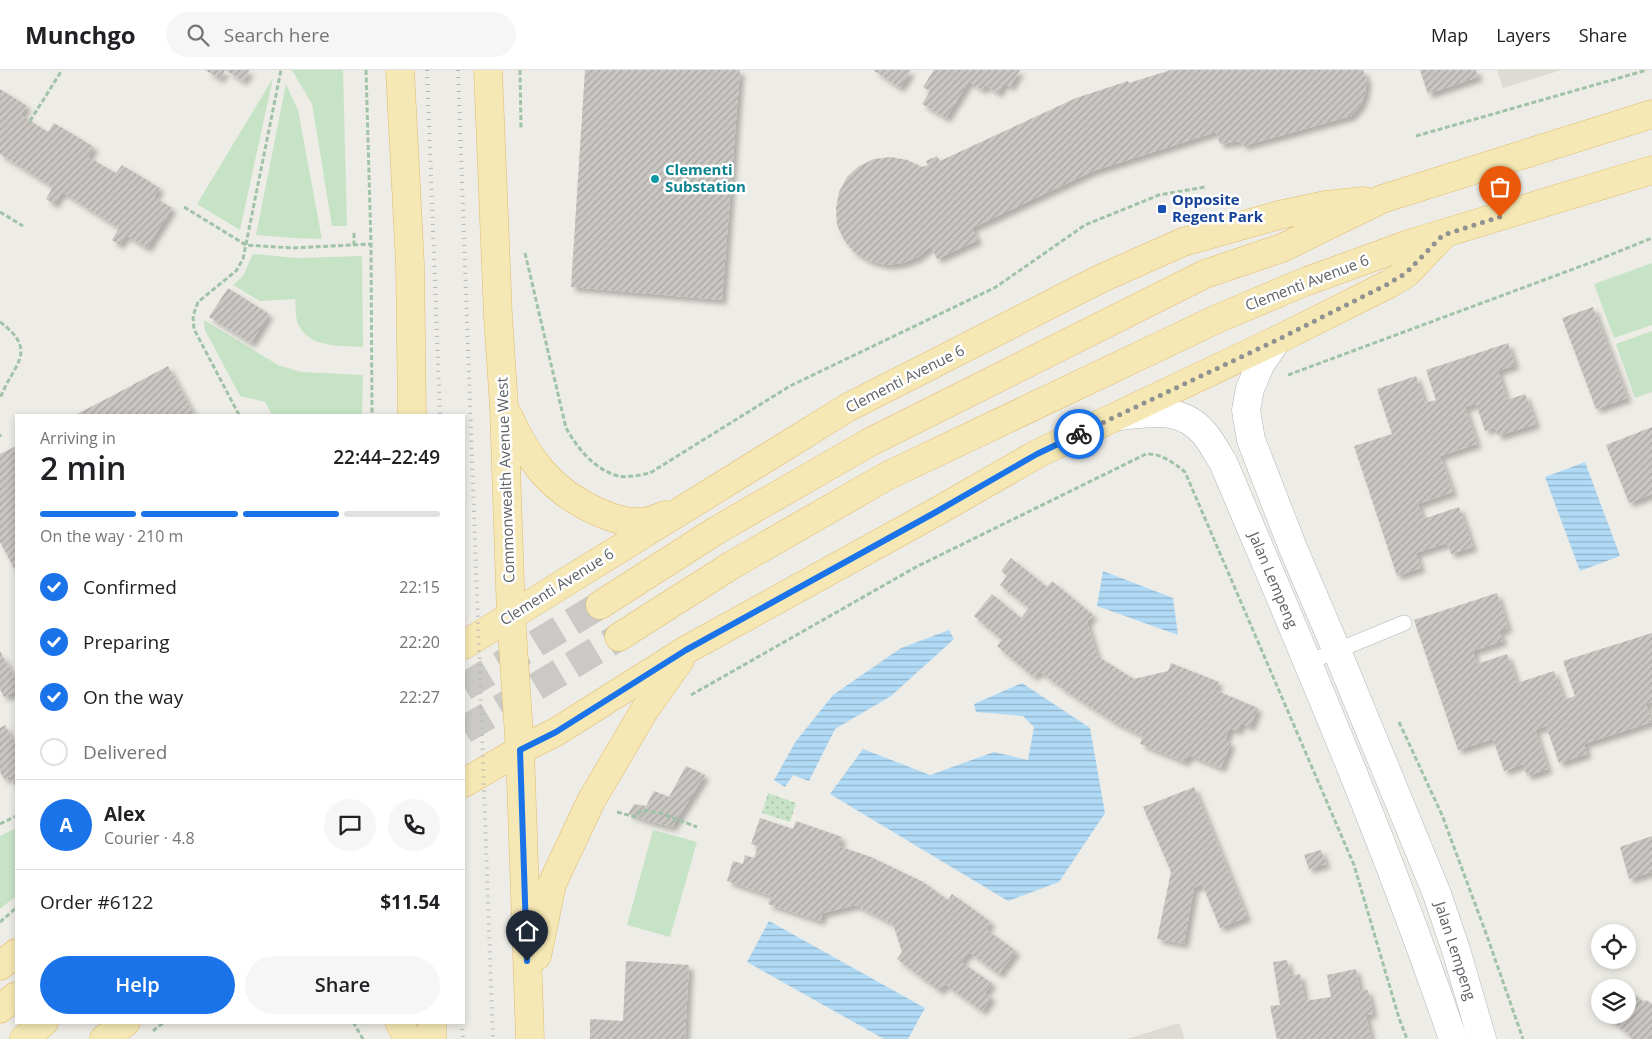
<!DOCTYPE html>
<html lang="en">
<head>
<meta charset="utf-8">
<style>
	:root { --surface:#fff; --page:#f6f6f6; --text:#202124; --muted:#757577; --line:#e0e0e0; --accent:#1a73e8 }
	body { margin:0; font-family:"Open Sans",sans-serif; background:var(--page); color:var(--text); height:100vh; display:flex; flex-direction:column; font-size:19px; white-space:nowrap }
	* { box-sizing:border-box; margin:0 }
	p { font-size:16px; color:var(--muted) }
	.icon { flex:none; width:28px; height:28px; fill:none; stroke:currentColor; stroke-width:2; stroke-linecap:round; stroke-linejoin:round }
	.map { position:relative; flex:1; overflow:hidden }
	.sheet { position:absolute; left:15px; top:344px; width:450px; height:610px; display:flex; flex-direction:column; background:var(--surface); border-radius:0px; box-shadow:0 2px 8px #0003 }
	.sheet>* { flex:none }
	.fabs { position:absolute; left:1591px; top:854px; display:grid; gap:10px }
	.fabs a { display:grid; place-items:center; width:45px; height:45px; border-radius:50%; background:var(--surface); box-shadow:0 2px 8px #0003; font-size:25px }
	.pin { position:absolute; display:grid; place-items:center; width:42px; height:42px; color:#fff; margin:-51px -21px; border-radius:50% 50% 50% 0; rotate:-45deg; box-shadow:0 0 5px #0007 }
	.pin .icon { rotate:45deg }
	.courier { position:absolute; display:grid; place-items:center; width:50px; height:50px; margin:-25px; border:4px solid #1a73e8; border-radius:50%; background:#fff; color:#222; box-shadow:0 1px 6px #0007 }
	.summary em { font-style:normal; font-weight:600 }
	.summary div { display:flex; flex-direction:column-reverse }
	.summary { display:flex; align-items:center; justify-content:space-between; height:85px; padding:0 25px }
	h1 { font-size:32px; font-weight:600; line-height:38px }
	.bar { display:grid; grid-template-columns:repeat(4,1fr); gap:8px 5px; align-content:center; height:60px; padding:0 25px }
	.bar i { height:6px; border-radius:4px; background:var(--line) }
	.bar .current { background:var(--accent) }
	.bar p { grid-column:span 4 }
	.line { display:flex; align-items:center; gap:12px; padding:0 25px; border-top:1px solid var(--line) }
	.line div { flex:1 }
	.round { display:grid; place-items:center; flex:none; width:52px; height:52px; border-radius:26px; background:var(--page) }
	ol { padding:0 25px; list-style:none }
	li { display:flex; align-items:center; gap:15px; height:55px }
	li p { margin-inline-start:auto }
	li .icon { padding:5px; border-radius:50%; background:var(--accent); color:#fff; stroke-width:4 }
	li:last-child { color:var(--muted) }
	li i { width:28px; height:28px; border:2px solid var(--line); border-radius:50% }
	.cta { display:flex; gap:10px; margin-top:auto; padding:10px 25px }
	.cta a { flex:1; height:58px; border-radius:30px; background:var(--accent); color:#fff; font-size:20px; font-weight:600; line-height:58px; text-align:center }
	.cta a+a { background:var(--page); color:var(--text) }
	header { display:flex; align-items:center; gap:30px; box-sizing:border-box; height:70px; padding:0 25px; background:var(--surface); border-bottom:1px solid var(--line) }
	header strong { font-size:24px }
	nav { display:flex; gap:28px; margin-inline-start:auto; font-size:18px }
	.search { width:350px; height:45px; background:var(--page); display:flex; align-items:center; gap:12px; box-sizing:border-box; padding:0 18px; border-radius:28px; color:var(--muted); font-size:19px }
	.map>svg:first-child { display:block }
	.education { fill:#dedbd5 }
	.grass { fill:#c7e3c6 }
	.park { fill:url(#park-dots) }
	.water { fill:url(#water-rules) }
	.building { fill:url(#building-hatch); filter:url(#shadow) }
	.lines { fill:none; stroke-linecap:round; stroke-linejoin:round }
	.primary-tunnel { stroke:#cac9c6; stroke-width:28; stroke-dasharray:28 14; stroke-linecap:butt }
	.service-casing { stroke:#b3b6b9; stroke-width:16 }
	.minor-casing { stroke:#b3b6b9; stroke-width:29 }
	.primary-casing { stroke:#e1bb6d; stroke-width:29 }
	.path { stroke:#a0c3a8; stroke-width:3; stroke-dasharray:5 2.5; stroke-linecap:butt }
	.service { stroke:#fff; stroke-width:15 }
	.minor { stroke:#fff; stroke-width:28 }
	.primary { stroke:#f5e8b4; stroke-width:28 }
	.rail { stroke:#b4b5b5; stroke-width:4; stroke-dasharray:1 6; stroke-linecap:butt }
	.done { stroke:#909292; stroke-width:5; stroke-dasharray:0 9 }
	.route { stroke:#1a73e8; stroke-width:6 }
	.culture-dot { fill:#0f9aa8; stroke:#fff; stroke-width:2 }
	.transit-dot { fill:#1a4fb4; stroke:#fff; stroke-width:2 }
	.labels { text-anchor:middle; stroke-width:5; stroke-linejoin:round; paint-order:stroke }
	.culture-label { font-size:15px; font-weight:bold; fill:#0d838f; stroke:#fff; text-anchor:start }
	.transit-label { font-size:15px; font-weight:bold; fill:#164399; stroke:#fff; text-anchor:start }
	.street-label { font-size:15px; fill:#5e6165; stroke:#fff }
</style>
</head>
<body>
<header>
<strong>Munchgo</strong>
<div class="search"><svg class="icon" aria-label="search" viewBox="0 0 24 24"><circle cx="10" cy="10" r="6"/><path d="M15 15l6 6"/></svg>Search here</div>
<nav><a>Map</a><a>Layers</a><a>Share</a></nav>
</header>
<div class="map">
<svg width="1652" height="969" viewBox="0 0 1652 969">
	<defs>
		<pattern id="park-dots" width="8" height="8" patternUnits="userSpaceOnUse" patternTransform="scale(1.25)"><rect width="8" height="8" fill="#c7e3c6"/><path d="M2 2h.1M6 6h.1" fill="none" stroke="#a5bba4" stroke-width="1.8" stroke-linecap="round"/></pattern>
		<pattern id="water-rules" width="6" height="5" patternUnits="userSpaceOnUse" patternTransform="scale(1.25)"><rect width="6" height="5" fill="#b0daf5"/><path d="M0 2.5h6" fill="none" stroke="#92b4ca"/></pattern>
		<pattern id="building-hatch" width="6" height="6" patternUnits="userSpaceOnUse" patternTransform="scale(1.25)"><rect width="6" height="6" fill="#cac7c3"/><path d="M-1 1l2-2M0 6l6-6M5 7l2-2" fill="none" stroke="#a7a5a2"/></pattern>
		<filter id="shadow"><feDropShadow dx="4.5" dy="4.5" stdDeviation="2.5" flood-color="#0004"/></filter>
	</defs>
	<rect width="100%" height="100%" fill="#eeece6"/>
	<!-- education -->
	<path class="education" d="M1497,0H1562L1503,18Z
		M1179,953L1185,969H1127Z"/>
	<!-- grass -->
	<path class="grass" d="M292,0H343L347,156H332L312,34Z
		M273,8L240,160L197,134Z
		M286,14L298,40L322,169L294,168L256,165Z
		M253,184L297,188L362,186L363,277C343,276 310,278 299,256C295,249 296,237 295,229L260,231L233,215L243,206Z
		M1652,193V255L1614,268L1594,214Z
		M204,250L278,295L301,302L363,305L362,345H272L265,332L240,326L205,260Z
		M1652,261V322L1635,328L1616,274Z
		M16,758V826L0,839V766Z
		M653,760L697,772L670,867L627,855Z"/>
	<!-- park -->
	<path class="park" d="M768,723L796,733L790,752L762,743Z"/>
	<!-- water -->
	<path class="water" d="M1585,392L1620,486L1580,501L1545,407Z
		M1103,501L1173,528L1178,565L1097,536Z
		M949,560L954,569L891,626L835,659L809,711L793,705L785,717L774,710L796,671L833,625L901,578Z
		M1022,613L1090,658L1105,743L1059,812L1008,831L830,724L863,679L930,705L994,682L1028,690L1034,657L1023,646L976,642L974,634Z
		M769,851L925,938L908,969H884L747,892Z"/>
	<!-- building -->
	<path class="building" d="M205,0H225L220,9Z
		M225,0H250L243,11Z
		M585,0H740L722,230L571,217Z
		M873,0H911L900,18Z
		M934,0H1020L1010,17L1004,13L998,23L985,15L982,20L969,11L946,48L922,34L930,21L923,17Z
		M1171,0H1363L1367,11L1365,24L1360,36L1351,46L1243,76L1241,71L1220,74L1216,62L1093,101L972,158L978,170L937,189L931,176L918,187L903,193L886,195L870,191L855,183L844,170L837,155L836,138L839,122L847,107L859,96L874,89L891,87L907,90L922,97L928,95L926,91L937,86L940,91L1076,28L1128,11L1129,13Z
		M1420,0H1476L1478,7L1428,24Z
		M0,19L27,36L21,45L48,62L54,53L94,77L88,87L116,103L122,95L160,118L154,127L172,138L147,178L126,165L119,175L112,170L119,158L62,122L54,134L46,129L53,117L0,84Z
		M228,218L269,244L251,273L209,247Z
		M1593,237L1627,328L1596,339L1562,248Z
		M1508,273L1515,295L1498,301L1507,330L1525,324L1536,354L1498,366L1495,357L1485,361L1476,334L1465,337L1477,374L1440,386L1453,422L1418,434L1423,449L1459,437L1473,477L1451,484L1447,473L1416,483L1421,498L1397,506L1354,376L1392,364L1377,319L1416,306L1425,333L1436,330L1426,300Z
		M168,296L194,345H75L110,327Z
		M1652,357V424L1629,433L1606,375Z
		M16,376V502L0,472V384Z
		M1011,488L1047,517L1052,511L1093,545L1087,552L1097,586L1134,609L1168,601L1171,593L1219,612L1215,620L1258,638L1250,657L1241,653L1238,661L1230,658L1225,670L1231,673L1221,698L1189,685L1185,692L1140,674L1143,666L1116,653L1069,623L1039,601L1034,607L997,576L1002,570L974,546L992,524L1021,548L1029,538L1000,515L1007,506L1001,501Z
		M1497,523L1508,558L1499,561L1503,571L1473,581L1477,594L1507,584L1517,613L1554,601L1564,630L1575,626L1563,591L1652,563V632L1646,634L1652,652L1584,674L1587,684L1559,693L1546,656L1535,660L1548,699L1527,706L1523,694L1504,701L1493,669L1458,680L1414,550Z
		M0,581L16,610V621L4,627L0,619Z
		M5,655L16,676V718L10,706L4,709L0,702V658Z
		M686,696L705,705L672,757L648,751L628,744L634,734L646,736L654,721L669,727Z
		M1194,717L1247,847L1220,858L1202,814L1194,818L1184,874L1157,869L1171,802L1143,737Z
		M760,748L793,759L796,751L842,767L839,776L871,787L923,812L948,830L952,824L991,852L986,859L1016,881L999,904L969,882L961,892L992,913L985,923L992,927L982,941L945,914L940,921L897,889L902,882L893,854L856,835L823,843L820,851L768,834L771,826L727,811L733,791L743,794L745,785L754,788L758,776L751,774Z
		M1652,766V802L1629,809L1620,777Z
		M1321,780L1326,794L1309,799L1304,785Z
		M1287,890L1290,906L1300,904L1305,931L1331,927L1327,905L1356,899L1360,921L1368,920L1373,944L1366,945L1371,969H1277L1270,936L1280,935L1273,892Z
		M626,891L689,895L685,969H590V949L623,951Z
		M1628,920L1644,932L1646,930L1652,934V969H1632L1629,967L1630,965L1604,945H1628Z"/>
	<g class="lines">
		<!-- primary-tunnel -->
		<path class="primary-tunnel" d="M464,617L600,535
			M464,660L619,567"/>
		<defs>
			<path id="service" d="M1309,592L1404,553"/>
			<path id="minor" d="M1277,270L1260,295L1250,319L1246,340L1251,370L1293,478L1337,581L1437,824L1456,880L1482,969
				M1120,346C1151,343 1181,336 1204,363C1211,371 1217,383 1223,392C1304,583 1386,773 1453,969"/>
			<path id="primary" d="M400,0L410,194L412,345
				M488,0L498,246L504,337L511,545L520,680L530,969
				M508,345C527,388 551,421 596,441C610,447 624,453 640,452C648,452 658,448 665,445
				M600,535L717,460L870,372L1205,204L1282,178L1382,129L1652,44
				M619,567L732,495L887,406L1219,248L1307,211L1412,173L1652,100
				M464,575L847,338L1100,209L1183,172L1279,145L1326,135L1364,131
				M464,713L520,680L556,662L686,580L936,442L1037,384L1277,270L1389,214L1407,203L1443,165
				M537,886L552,814L591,731L644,641L680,590
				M0,896L16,883
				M0,939L16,926
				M399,952L408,969
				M432,952V969
				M24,969L44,952
				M104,969L126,952"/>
		</defs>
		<!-- service casing -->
		<use href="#service" class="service-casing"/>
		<!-- minor casing -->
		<use href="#minor" class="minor-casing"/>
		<!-- primary casing -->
		<use href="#primary" class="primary-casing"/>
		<!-- path -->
		<path class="path" d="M366,0L371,174L372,345
			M520,0L521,59
			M30,51L62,0
			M1416,66L1647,0
			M184,137L246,175L293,178L371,174
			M0,142L23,156
			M354,163V175
			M525,183L566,358C578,379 594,399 618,406C628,408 640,405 650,403L790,316L996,217L1085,155L1159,125L1205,117
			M0,252C41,282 11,296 0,329
			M1288,305L1595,191L1652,168
			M239,345L194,259L193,246L198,232L236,201L243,189L281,0
			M0,364V367
			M691,625L916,497L1146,384C1161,383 1174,393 1185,402L1354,795L1399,948L1407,969
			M1399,652L1442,745L1487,866L1523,969
			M617,742L635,747L642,740L660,743L697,757
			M0,754L16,746
			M0,852L16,838
			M353,952L363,969
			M153,961L164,952"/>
		<!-- service -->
		<use href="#service" class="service"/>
		<!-- minor -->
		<use href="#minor" class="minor"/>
		<!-- primary -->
		<use href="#primary" class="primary"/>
		<!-- rail -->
		<path class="rail" d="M427,0L440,345
			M458,0L493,969
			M462,952L463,969"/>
	</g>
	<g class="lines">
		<!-- done -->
		<path class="done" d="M1079,364L1277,270L1388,214L1406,203L1443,165L1500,147"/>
		<!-- route -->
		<path class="route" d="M527,891L520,680L556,662L686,580L936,442L1037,384L1079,364"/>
	</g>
	<!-- markers -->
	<circle class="culture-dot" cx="655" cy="109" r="5"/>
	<rect class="transit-dot" x="1157" y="134" width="10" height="10" rx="2.5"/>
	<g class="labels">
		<!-- culture labels -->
		<g class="culture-label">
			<text x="665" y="105">Clementi<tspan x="665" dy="17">Substation</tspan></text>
		</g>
		<!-- transit labels -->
		<g class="transit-label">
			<text x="1172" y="135">Opposite<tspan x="1172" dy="17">Regent Park</tspan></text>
		</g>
		<!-- street labels -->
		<g class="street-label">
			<text transform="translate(1307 213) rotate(-21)" y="5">Clementi Avenue 6</text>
			<text transform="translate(905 309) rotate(-27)" y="5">Clementi Avenue 6</text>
			<text transform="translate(506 410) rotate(-92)" y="5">Commonwealth Avenue West</text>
			<text transform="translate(1273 510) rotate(67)" y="5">Jalan Lempeng</text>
			<text transform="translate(557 517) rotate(-32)" y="5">Clementi Avenue 6</text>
			<text transform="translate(1455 881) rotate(72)" y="5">Jalan Lempeng</text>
		</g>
	</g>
</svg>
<div class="fabs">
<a><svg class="icon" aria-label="locate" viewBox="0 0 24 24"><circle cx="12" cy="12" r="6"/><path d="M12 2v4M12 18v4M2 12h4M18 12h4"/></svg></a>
<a><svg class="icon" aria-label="layers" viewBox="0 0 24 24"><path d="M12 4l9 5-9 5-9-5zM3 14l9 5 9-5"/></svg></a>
</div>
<div class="pin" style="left:1500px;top:147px;background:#ea580c"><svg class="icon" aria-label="bag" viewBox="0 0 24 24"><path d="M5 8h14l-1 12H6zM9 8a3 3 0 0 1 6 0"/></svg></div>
<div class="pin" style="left:527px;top:891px;background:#1f2937"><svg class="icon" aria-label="home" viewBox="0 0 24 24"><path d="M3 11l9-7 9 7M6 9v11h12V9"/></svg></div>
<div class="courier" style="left:1079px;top:364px"><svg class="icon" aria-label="bike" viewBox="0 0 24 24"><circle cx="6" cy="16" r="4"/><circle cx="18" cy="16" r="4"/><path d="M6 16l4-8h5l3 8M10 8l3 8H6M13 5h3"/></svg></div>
<section class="sheet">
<div class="summary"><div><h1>2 min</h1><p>Arriving in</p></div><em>22:44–22:49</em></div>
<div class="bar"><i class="current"></i><i class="current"></i><i class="current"></i><i></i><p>On the way · 210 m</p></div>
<ol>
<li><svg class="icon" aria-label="check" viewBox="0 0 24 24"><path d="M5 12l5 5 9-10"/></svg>Confirmed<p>22:15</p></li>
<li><svg class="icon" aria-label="check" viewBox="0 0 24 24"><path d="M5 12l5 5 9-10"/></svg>Preparing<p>22:20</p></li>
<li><svg class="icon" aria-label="check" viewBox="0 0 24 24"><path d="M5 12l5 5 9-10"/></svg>On the way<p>22:27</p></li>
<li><i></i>Delivered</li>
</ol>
<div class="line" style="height:90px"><b class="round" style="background:var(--accent);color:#fff">A</b><div><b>Alex</b><p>Courier · 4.8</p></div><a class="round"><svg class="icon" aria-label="chat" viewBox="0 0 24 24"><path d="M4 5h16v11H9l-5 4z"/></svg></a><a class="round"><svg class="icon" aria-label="phone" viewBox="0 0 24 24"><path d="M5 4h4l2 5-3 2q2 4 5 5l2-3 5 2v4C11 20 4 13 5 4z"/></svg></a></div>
<div class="line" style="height:65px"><div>Order #6122</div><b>$11.54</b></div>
<div class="cta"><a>Help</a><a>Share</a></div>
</section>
</div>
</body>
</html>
